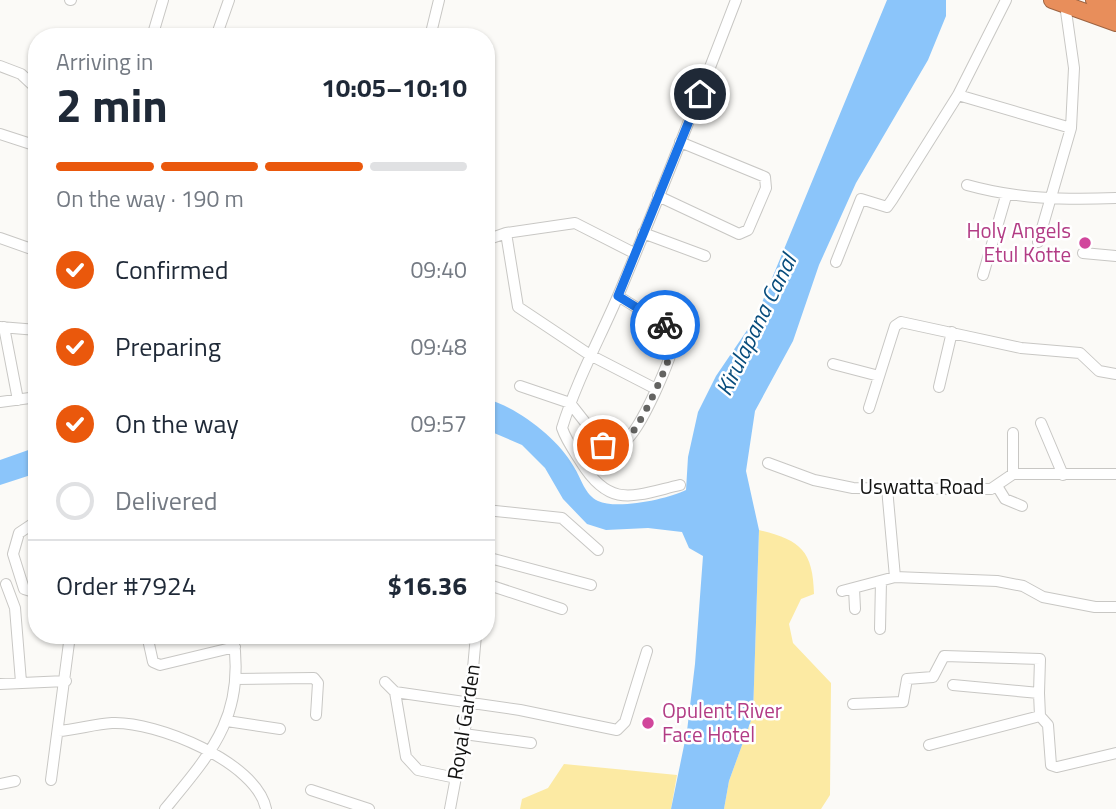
<!DOCTYPE html>
<html lang="en">
<head>
<meta charset="utf-8">
<style>
	:root { --surface:#fff; --page:#f2f2f3; --text:#1f2937; --muted:#747a83; --line:#e0e1e3; --accent:#ea580c }
	body { margin:0; font-family:"Titillium Web",sans-serif; background:var(--page); color:var(--text); height:100vh; display:flex; flex-direction:column; font-size:26px; white-space:nowrap }
	* { box-sizing:border-box; margin:0 }
	p { font-size:23px; color:var(--muted) }
	.icon { flex:none; width:38px; height:38px; fill:none; stroke:currentColor; stroke-width:2; stroke-linecap:round; stroke-linejoin:round }
	.map { position:relative; flex:1; overflow:hidden }
	.drawer { position:absolute; left:28px; top:28px; width:467px; height:616px; display:flex; flex-direction:column; background:var(--surface); border-radius:28px; box-shadow:0 2px 5px #0004 }
	.drawer>* { flex:none }
	.pin { position:absolute; display:grid; place-items:center; width:60px; height:60px; color:#fff; margin:-30px; border:4px solid #fff; border-radius:50%; box-shadow:0 2px 7px #0007 }
	.courier { position:absolute; display:grid; place-items:center; width:70px; height:70px; margin:-35px; border:5px solid #1a73e8; border-radius:50%; background:#fff; color:#222; box-shadow:0 2px 9px #0007 }
	.head em { font-style:normal; font-weight:700 }
	.head div { display:flex; flex-direction:column-reverse }
	.head { display:flex; align-items:center; justify-content:space-between; height:119px; padding:0 28px }
	h1 { font-size:46px; font-weight:700; line-height:52px }
	.bar { display:grid; grid-template-columns:repeat(4,1fr); gap:10px 7px; align-content:center; height:84px; padding:0 28px }
	.bar i { height:9px; border-radius:5px; background:var(--line) }
	.bar .active { background:var(--accent) }
	.bar p { grid-column:span 4 }
	.line { display:flex; align-items:center; gap:18px; padding:0 28px; border-top:2px solid var(--line) }
	.line div { flex:1 }
	ol { padding:0 28px; list-style:none }
	li { display:flex; align-items:center; gap:21px; height:77px }
	li p { margin-inline-start:auto }
	li .icon { padding:7px; border-radius:50%; background:var(--accent); color:#fff; stroke-width:4 }
	li:last-child { color:var(--muted) }
	li i { width:38px; height:38px; border:4px solid var(--line); border-radius:50% }
	.map>svg:first-child { display:block }
	.green { fill:#fceaa3 }
	.water { fill:#8bc5fa }
	.lines { fill:none; stroke-linecap:round; stroke-linejoin:round }
	.minor-casing { stroke:#c8c7c4; stroke-width:12 }
	.highway-casing { stroke:#9d6341; stroke-width:18 }
	.minor { stroke:#fff; stroke-width:10 }
	.highway { stroke:#e88e5b; stroke-width:16 }
	.done { stroke:#646462; stroke-width:7; stroke-dasharray:0 12.6 }
	.route { stroke:#1a73e8; stroke-width:9 }
	.hotel-dot { fill:#d1479c; stroke:#fff; stroke-width:2.5 }
	.labels { text-anchor:middle; stroke-width:5; stroke-linejoin:round; paint-order:stroke }
	.hotel-label { font-size:21px; fill:#b23c85; stroke:#fff; text-anchor:end }
	.street-label { font-size:21px; fill:#131312; stroke:#fff }
	.water-label { font-size:23px; font-style:italic; fill:#074c7c; stroke:#fff }
</style>
</head>
<body>
<div class="map">
<svg width="1116" height="809" viewBox="0 0 1116 809">
	<rect width="100%" height="100%" fill="#fbfaf7"/>
	<!-- green -->
	<path class="green" d="M759,530C800,540 813,550 814,594L801,599L789,624L793,643L831,683L830,795L821,809H724L729,781L753,715Z
		M564,764L677,775L671,809H520L522,799L548,788Z"/>
	<!-- water -->
	<path class="water" d="M887,0H946V16L928,60L856,183L819,265L793,341L755,411L746,471L759,530L753,715L729,781L724,809H671L687,731L695,664L703,556L689,548L682,532L648,528L606,530L587,524L563,499L545,468L522,445L487,430V399C518,408 558,438 574,467C581,478 585,495 598,501C617,510 668,499 686,490L688,457L698,412L716,376L756,317Z
		M37,447V473L0,485V460Z"/>
	<g class="lines">
		<defs>
			<path id="minor" d="M70,0H71
				M152,37L163,0
				M216,37L229,0
				M430,37L439,0
				M0,66L21,74L37,89
				M958,95L1071,128
				M0,134L37,146
				M967,185C1017,199 1064,200 1116,198
				M658,196L739,234L748,230L766,188L765,177L680,142
				M506,233L518,307L590,355L656,389
				M643,233L705,256
				M0,238L37,251
				M486,240L506,233L575,223L634,253
				M1038,242L1071,128L1074,68L1065,4
				M1083,253L1116,256
				M836,262L861,199L887,207L892,200L958,95L1006,0
				M983,275L1006,196
				M0,327L37,330
				M4,327L18,400
				M833,364L879,376
				M520,386L570,403L603,445C611,446 618,448 624,442C641,430 672,358 675,337L671,329L618,296
				M939,387L952,332
				M0,402L37,397
				M869,408L895,326L901,322L1021,348L1080,353L1099,371L1116,374
				M486,409L489,439L486,450
				M1041,423L1063,475
				M1013,433V474
				M768,463L814,480L853,488L991,489L1013,474H1116
				M680,485C633,496 610,509 581,462C574,451 566,440 562,428C576,382 599,340 618,296C659,198 698,99 736,0
				M997,486L1005,499L1022,506
				M887,488L895,577
				M486,510L562,518L598,550
				M37,521L19,533L13,554L24,589L37,593
				M486,557L591,585
				M6,584L15,608L21,682
				M486,584L562,609
				M854,588L855,609
				M842,591L895,577L997,581L1023,586L1043,597L1095,607H1116
				M880,629L881,581
				M147,635L153,662L160,665L235,647
				M235,679L314,678L318,683L316,715
				M385,682L395,692L520,710L617,730L625,722L647,651
				M0,684L66,681
				M953,685L1039,693L1040,716L1048,725L1051,765L1057,767L1116,753
				M395,692L406,757L418,770L456,778
				M853,704L903,702L907,679L933,677L944,656L1040,659L1039,693
				M227,721L280,729
				M58,731C76,730 94,724 112,723C156,721 257,762 266,809
				M464,734L531,743
				M929,745L1040,716
				M51,780L70,635
				M0,784L15,781
				M311,790L369,809
				M165,809C212,752 246,715 233,635
				M450,809L470,702L476,635"/>
			<path id="highway" d="M1052,0L1116,23
				M1094,0L1116,9"/>
		</defs>
		<!-- minor casing -->
		<use href="#minor" class="minor-casing"/>
		<!-- highway casing -->
		<use href="#highway" class="highway-casing"/>
		<!-- minor -->
		<use href="#minor" class="minor"/>
		<!-- highway -->
		<use href="#highway" class="highway"/>
	</g>
	<g class="lines">
		<!-- done -->
		<path class="done" d="M603,445C611,446 618,448 624,442C640,430 672,358 675,337L665,325"/>
		<!-- route -->
		<path class="route" d="M665,325L618,296L700,94"/>
	</g>
	<!-- markers -->
	<g class="hotel-dot">
		<circle cx="1085" cy="243" r="7"/>
		<circle cx="648" cy="723" r="7"/>
	</g>
	<g class="labels">
		<!-- hotel labels -->
		<g class="hotel-label">
			<text x="1071" y="238">Holy Angels<tspan x="1071" dy="24">Etul Kotte</tspan></text>
			<text x="662" y="718" text-anchor="start">Opulent River<tspan x="662" dy="24">Face Hotel</tspan></text>
		</g>
		<!-- street labels -->
		<g class="street-label">
			<text x="922" y="494">Uswatta Road</text>
			<text transform="translate(464 722) rotate(-81)" y="7">Royal Garden</text>
		</g>
		<!-- water labels -->
		<g class="water-label">
			<text transform="translate(756 325) rotate(-64)" y="8">Kirulapana Canal</text>
		</g>
	</g>
</svg>
<div class="pin" style="left:603px;top:445px;background:#ea580c"><svg class="icon" aria-label="bag" viewBox="0 0 24 24"><path d="M5 8h14l-1 12H6zM9 8a3 3 0 0 1 6 0"/></svg></div>
<div class="pin" style="left:700px;top:94px;background:#1f2937"><svg class="icon" aria-label="home" viewBox="0 0 24 24"><path d="M3 11l9-7 9 7M6 9v11h12V9"/></svg></div>
<div class="courier" style="left:665px;top:325px"><svg class="icon" aria-label="bike" viewBox="0 0 24 24"><circle cx="6" cy="16" r="4"/><circle cx="18" cy="16" r="4"/><path d="M6 16l4-8h5l3 8M10 8l3 8H6M13 5h3"/></svg></div>
<section class="drawer">
<div class="head"><div><h1>2 min</h1><p>Arriving in</p></div><em>10:05–10:10</em></div>
<div class="bar"><i class="active"></i><i class="active"></i><i class="active"></i><i></i><p>On the way · 190 m</p></div>
<ol>
<li><svg class="icon" aria-label="check" viewBox="0 0 24 24"><path d="M5 12l5 5 9-10"/></svg>Confirmed<p>09:40</p></li>
<li><svg class="icon" aria-label="check" viewBox="0 0 24 24"><path d="M5 12l5 5 9-10"/></svg>Preparing<p>09:48</p></li>
<li><svg class="icon" aria-label="check" viewBox="0 0 24 24"><path d="M5 12l5 5 9-10"/></svg>On the way<p>09:57</p></li>
<li><i></i>Delivered</li>
</ol>
<div class="line" style="height:91px"><div>Order #7924</div><b>$16.36</b></div>
</section>
</div>
</body>
</html>
